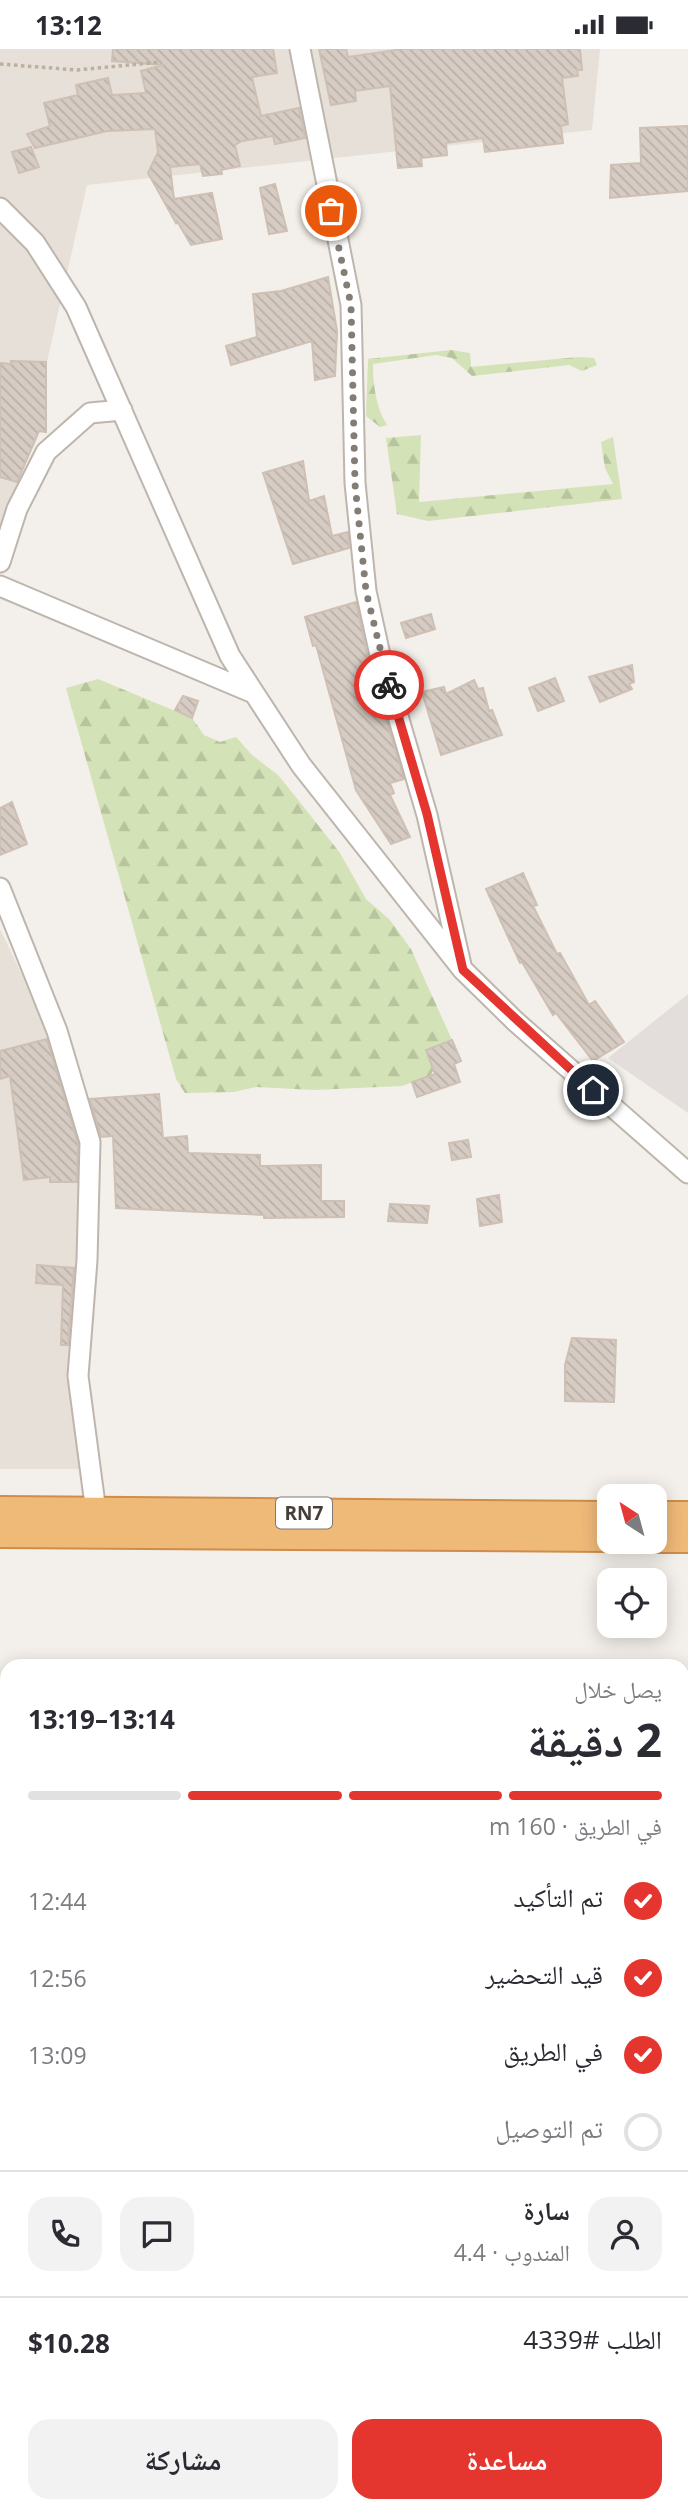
<!DOCTYPE html>
<html lang="ar">
<head>
<meta charset="utf-8">
<style>
	:root { --surface:#fff; --page:#f2f2f3; --text:#2b2b33; --muted:#7c7c81; --line:#e1e1e2; --accent:#e4352f }
	body { margin:0; font-family:"Open Sans","Noto Naskh Arabic",sans-serif; background:var(--page); color:var(--text); direction:rtl; height:100vh; display:flex; flex-direction:column; font-size:26px; white-space:nowrap }
	* { box-sizing:border-box; margin:0 }
	p { font-size:23px; color:var(--muted) }
	.icon { flex:none; width:38px; height:38px; fill:none; stroke:currentColor; stroke-width:2; stroke-linecap:round; stroke-linejoin:round }
	.map { position:relative; flex:1; overflow:hidden; direction:ltr }
	.details { position:absolute; left:0px; top:1610px; width:690px; height:854px; display:flex; flex-direction:column; background:var(--surface); border-radius:21px 21px 0 0; box-shadow:0 4px 18px #0003; direction:rtl }
	.details>* { flex:none }
	.needle { width:46px; rotate:324deg }
	.controls { position:absolute; left:597px; top:1435px; display:grid; gap:14px }
	.controls a { display:grid; place-items:center; width:70px; height:70px; border-radius:14px; background:var(--surface); box-shadow:0 4px 18px #0003; font-size:35px }
	.pin { position:absolute; display:grid; place-items:center; width:60px; height:60px; color:#fff; margin:-30px; border:4px solid #fff; border-radius:50%; box-shadow:0 2px 7px #0007 }
	.courier { position:absolute; display:grid; place-items:center; width:70px; height:70px; margin:-35px; border:5px solid #e4352f; border-radius:50%; background:#fff; color:#222; box-shadow:0 2px 9px #0007 }
	.head em { font-style:normal; font-weight:700 }
	.head div { display:flex; flex-direction:column-reverse }
	.head { display:flex; align-items:center; justify-content:space-between; height:119px; padding:0 28px }
	h1 { font-size:46px; font-weight:700; line-height:52px }
	.bar { display:grid; grid-template-columns:repeat(4,1fr); gap:10px 7px; align-content:center; height:84px; padding:0 28px }
	.bar i { height:9px; border-radius:5px; background:var(--line) }
	.bar .current { background:var(--accent) }
	.bar p { grid-column:span 4 }
	.line { display:flex; align-items:center; gap:18px; padding:0 28px; border-top:2px solid var(--line) }
	.line div { flex:1 }
	.round { display:grid; place-items:center; flex:none; width:74px; height:74px; border-radius:21px; background:var(--page) }
	ol { padding:0 28px; list-style:none }
	li { display:flex; align-items:center; gap:21px; height:77px }
	li p { margin-inline-start:auto }
	li .icon { padding:7px; border-radius:50%; background:var(--accent); color:#fff; stroke-width:4 }
	li:last-child { color:var(--muted) }
	li i { width:38px; height:38px; border:4px solid var(--line); border-radius:50% }
	.cta { display:flex; gap:14px; margin-top:auto; padding:14px 28px }
	.cta a { flex:1; height:80px; border-radius:21px; background:var(--accent); color:#fff; font-size:28px; font-weight:700; line-height:80px; text-align:center }
	.cta a+a { background:var(--page); color:var(--text) }
	.status { display:flex; justify-content:space-between; align-items:center; height:49px; padding:0 35px; background:var(--surface); direction:ltr }
	.status svg { height:19px; fill:currentColor }
	.map>svg:first-child { display:block }
	.residential { fill:#e6e0d8 }
	.industrial { fill:#e3dedb }
	.forest { fill:url(#forest-firs) }
	.building { fill:url(#building-back-hatch); stroke:#cec0b4; stroke-width:2 }
	.lines { fill:none; stroke-linecap:round; stroke-linejoin:round }
	.minor-casing { stroke:#beb6ad; stroke-width:23 }
	.highway-casing { stroke:#ce8d49; stroke-width:32 }
	.path { stroke:#beb0a0; stroke-width:3.5; stroke-dasharray:3.5 3.5; stroke-linecap:butt }
	.minor { stroke:#fff; stroke-width:19 }
	.highway { stroke:#efb978; stroke-width:28 }
	.done { stroke:#837d76; stroke-width:7; stroke-dasharray:0 12.6 }
	.route { stroke:#e4352f; stroke-width:9 }
	.labels { text-anchor:middle; stroke-width:5; stroke-linejoin:round; paint-order:stroke }
	.shield { fill:#fff; stroke:#7e7974; stroke-width:2 }
	.shield-label { font-size:19px; font-weight:bold; fill:#463f38 }
</style>
</head>
<body>
<div class="status"><b>13:12</b><svg viewBox="0 0 49 12"><path d="M0 12V9h3v3zM5 12V6h3v6zM10 12V3h3v9zM15 12V0h3v12zM26 1h20v11H26zM47 4h2v5h-2z"/></svg></div>
<div class="map">
<svg width="688" height="2464" viewBox="0 0 688 2464">
	<defs>
		<pattern id="forest-firs" width="22" height="20" patternUnits="userSpaceOnUse" patternTransform="scale(1.75)"><rect width="22" height="20" fill="#d4e3b7"/><path d="M5 1l3.5 6h-7zM16 11l3.5 6h-7z" fill="#b7c49e"/></pattern>
		<pattern id="building-back-hatch" width="6" height="6" patternUnits="userSpaceOnUse" patternTransform="scale(1.75)"><rect width="6" height="6" fill="#d6ccc3"/><path d="M-1 5l2 2M0 0l6 6M5-1l2 2" fill="none" stroke="#b9b0a8"/></pattern>
	</defs>
	<rect width="100%" height="100%" fill="#f3efea"/>
	<!-- residential -->
	<path class="residential" d="M0,0H600L592,81L87,136L0,520Z
		M0,880L61,1007L84,1071L90,1420H0Z"/>
	<!-- industrial -->
	<path class="industrial" d="M688,945V1064L608,1009Z
		M7,1793V2060L0,2061V1794Z"/>
	<!-- forest -->
	<path class="forest" d="M451,301L470,304L471,318L578,308L594,309L597,316L582,322L569,316L472,327L452,309L436,306L373,315C373,336 376,359 387,376L380,378L366,367L368,310Z
		M421,386L419,453L613,435L605,419L601,393L613,388L622,450L428,472L397,465L386,389Z
		M98,630L192,669L204,686L220,693L236,688L252,706L278,726L299,752L340,804L366,850L390,871L411,900L452,991L430,1027L402,1037L314,1041L256,1038L234,1043L185,1044L176,1030L66,639Z
		M683,2096L688,2104V2464H0V2169L7,2170V2457H682Z"/>
	<!-- building -->
	<path class="building" d="M113,0H273L277,24L252,28L261,67L299,59L305,89L275,95L273,87L242,92L235,96L240,117L221,121L222,125L203,127L200,115L170,118L174,150L212,144L222,190L191,196L177,172L176,174L148,124L158,103L155,80L107,82L35,99L27,85L50,77L44,54L78,46L76,36L108,29L112,46L146,44L141,22L163,16L112,12Z
		M319,0H346L348,8L403,0H580L582,21H577L578,27L562,29L568,75L561,77L563,94L485,103L483,89L446,94L447,106L421,109L422,117L398,119L390,37L355,42L356,52L331,56Z
		M688,77V142L610,149L611,116L641,114L640,79Z
		M31,98L39,118L19,124L12,103Z
		M275,135L287,182L269,185L260,139Z
		M328,228L337,282L335,327L315,331L312,292L231,316L226,297L257,288L253,245L281,242Z
		M11,312L46,313V383L39,382L17,433L0,428V314L11,315Z
		M303,412L309,452L324,447L332,487L348,483L349,499L293,515L263,424Z
		M356,553L368,609L404,730L390,734L394,744L390,746L410,788L391,795L356,741L316,596L313,597L305,568Z
		M431,565L435,580L406,589L401,574Z
		M632,616L634,633L629,635L632,640L600,653L589,628Z
		M555,629L564,652L538,662L529,639Z
		M474,631L478,640L483,639L489,662L492,661L502,686L441,706L422,643L444,638L446,645Z
		M183,647L198,652L192,669L175,661Z
		M12,753L27,795L0,806V759Z
		M523,824L537,856L533,857L557,905L560,904L589,956L595,952L624,993L593,1012L556,964L553,966L522,913L520,914L486,840Z
		M47,990L78,1095L77,1133H50V1128L24,1131L10,1027L0,1030V1002Z
		M452,991L461,1012L454,1015L460,1033L417,1048L412,1033L435,1025L426,1001Z
		M159,1045L163,1089L187,1087L188,1104L260,1106V1117L321,1116V1152H344V1168L264,1169V1166L116,1159L113,1087L101,1088L90,1050Z
		M468,1091L471,1108L452,1111L449,1094Z
		M499,1146L502,1173L480,1177L477,1150Z
		M390,1155L429,1157L427,1174L388,1172Z
		M37,1216L74,1219L68,1296H61L63,1236L36,1234Z
		M572,1289L616,1291L614,1353L565,1352V1316Z"/>
	<g class="lines">
		<defs>
			<path id="minor" d="M300,0L351,256L355,434L366,542L380,606L427,766L461,916
				M0,159L35,194L76,258L230,607L301,716L463,921L515,972L688,1124
				M0,513L17,460L46,403L90,364L122,361
				M0,537L251,643
				M0,839L57,982L90,1093L87,1211L78,1327L96,1463"/>
			<path id="highway" d="M0,1462L609,1467
				M654,1467H688
				M0,1484L609,1488
				M654,1489H688"/>
		</defs>
		<!-- minor casing -->
		<use href="#minor" class="minor-casing"/>
		<!-- highway casing -->
		<use href="#highway" class="highway-casing"/>
		<!-- path -->
		<path class="path" d="M0,15L77,21L161,13"/>
		<!-- minor -->
		<use href="#minor" class="minor"/>
		<!-- highway -->
		<use href="#highway" class="highway"/>
	</g>
	<g class="lines">
		<!-- done -->
		<path class="done" d="M331,162L351,256L355,435L366,542L389,636"/>
		<!-- route -->
		<path class="route" d="M389,636L427,765L463,921L593,1041"/>
	</g>
	<g class="labels">
		<!-- shield labels -->
		<rect class="shield" x="276" y="1448.5" width="56" height="31" rx="5"/>
		<g class="shield-label">
			<text x="304" y="1471">RN7</text>
		</g>
	</g>
</svg>
<div class="controls">
<a><svg class="needle" viewBox="-14 -14 28 28"><path d="M0-13l5 13h-10z" fill="#e53935"/><path d="M0 13l5-13h-10z" fill="#7c7c81"/></svg></a>
<a><svg class="icon" aria-label="locate" viewBox="0 0 24 24"><circle cx="12" cy="12" r="6"/><path d="M12 2v4M12 18v4M2 12h4M18 12h4"/></svg></a>
</div>
<div class="pin" style="left:331px;top:162px;background:#ea580c"><svg class="icon" aria-label="bag" viewBox="0 0 24 24"><path d="M5 8h14l-1 12H6zM9 8a3 3 0 0 1 6 0"/></svg></div>
<div class="pin" style="left:593px;top:1041px;background:#1f2937"><svg class="icon" aria-label="home" viewBox="0 0 24 24"><path d="M3 11l9-7 9 7M6 9v11h12V9"/></svg></div>
<div class="courier" style="left:389px;top:636px"><svg class="icon" aria-label="bike" viewBox="0 0 24 24"><circle cx="6" cy="16" r="4"/><circle cx="18" cy="16" r="4"/><path d="M6 16l4-8h5l3 8M10 8l3 8H6M13 5h3"/></svg></div>
<section class="details">
<div class="head"><div><h1>2 دقيقة</h1><p>يصل خلال</p></div><em>13:14–13:19</em></div>
<div class="bar"><i class="current"></i><i class="current"></i><i class="current"></i><i></i><p>في الطريق · 160 m</p></div>
<ol>
<li><svg class="icon" aria-label="check" viewBox="0 0 24 24"><path d="M5 12l5 5 9-10"/></svg>تم التأكيد<p>12:44</p></li>
<li><svg class="icon" aria-label="check" viewBox="0 0 24 24"><path d="M5 12l5 5 9-10"/></svg>قيد التحضير<p>12:56</p></li>
<li><svg class="icon" aria-label="check" viewBox="0 0 24 24"><path d="M5 12l5 5 9-10"/></svg>في الطريق<p>13:09</p></li>
<li><i></i>تم التوصيل</li>
</ol>
<div class="line" style="height:126px"><a class="round"><svg class="icon" aria-label="person" viewBox="0 0 24 24"><circle cx="12" cy="8" r="4"/><path d="M4 21q1-7 8-7t8 7"/></svg></a><div><b>سارة</b><p>المندوب · 4.4</p></div><a class="round"><svg class="icon" aria-label="chat" viewBox="0 0 24 24"><path d="M4 5h16v11H9l-5 4z"/></svg></a><a class="round"><svg class="icon" aria-label="phone" viewBox="0 0 24 24"><path d="M5 4h4l2 5-3 2q2 4 5 5l2-3 5 2v4C11 20 4 13 5 4z"/></svg></a></div>
<div class="line" style="height:91px"><div>الطلب #4339</div><b>$10.28</b></div>
<div class="cta"><a>مساعدة</a><a>مشاركة</a></div>
</section>
</div>
</body>
</html>
